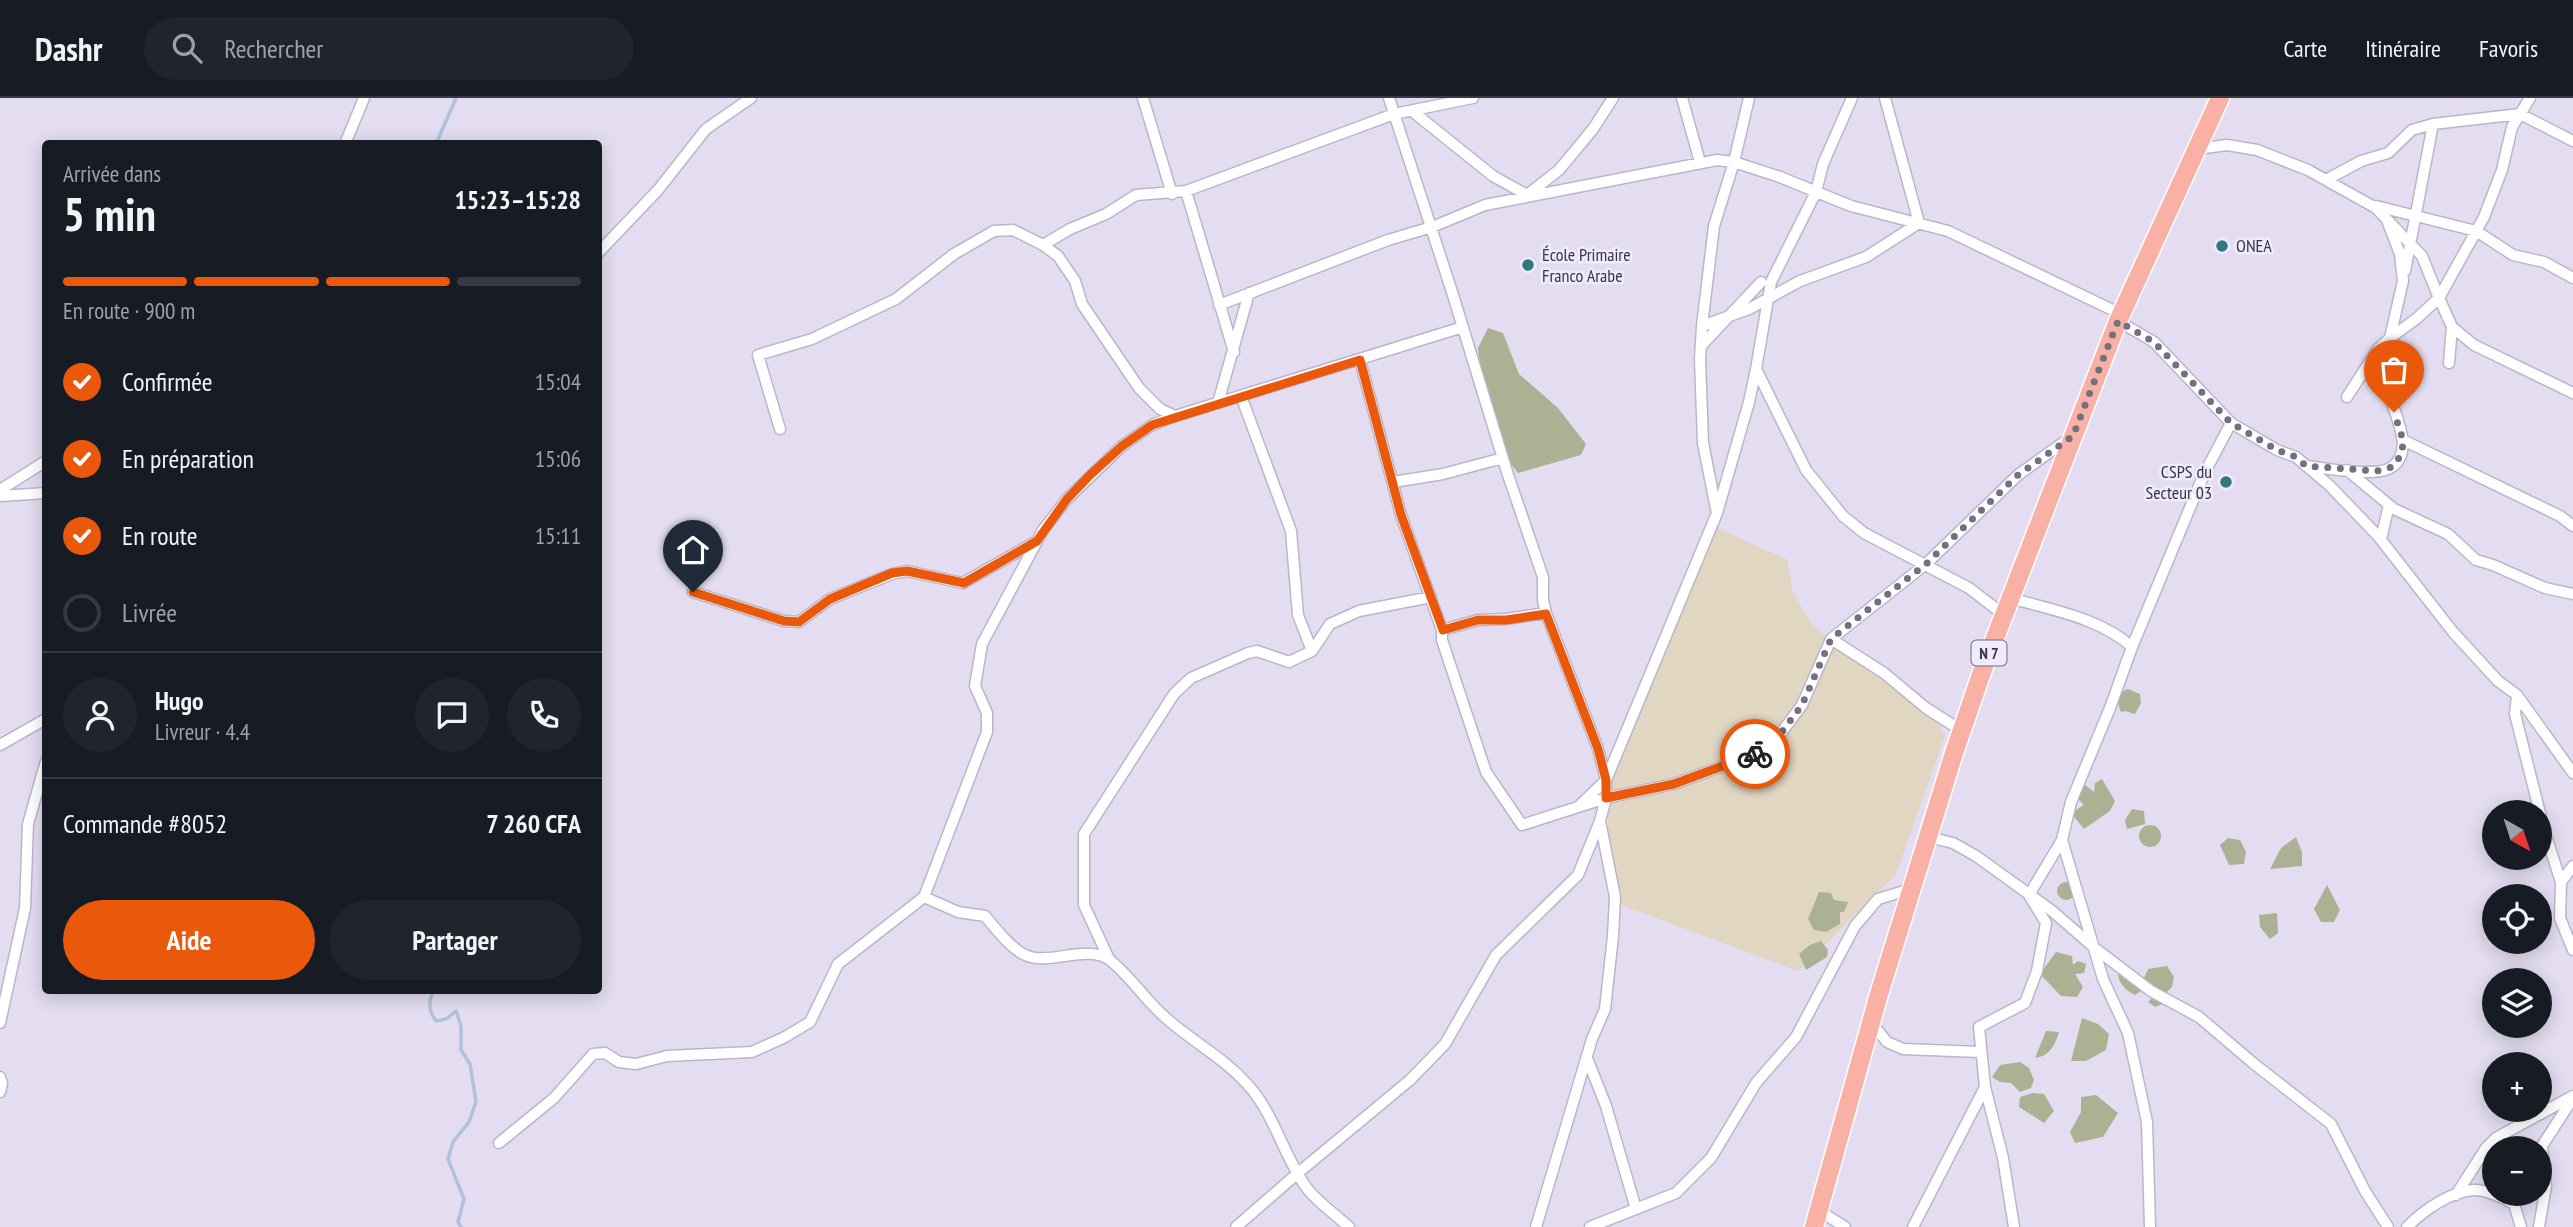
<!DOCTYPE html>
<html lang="fr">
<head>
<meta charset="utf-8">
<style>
	:root { --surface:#171b24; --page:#20242c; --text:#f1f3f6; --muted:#9ea1a6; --line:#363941; --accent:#ea580c }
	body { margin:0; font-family:"PT Sans Narrow",sans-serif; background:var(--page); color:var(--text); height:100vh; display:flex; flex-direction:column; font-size:26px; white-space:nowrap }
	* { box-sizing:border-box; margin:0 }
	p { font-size:23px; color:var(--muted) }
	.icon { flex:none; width:38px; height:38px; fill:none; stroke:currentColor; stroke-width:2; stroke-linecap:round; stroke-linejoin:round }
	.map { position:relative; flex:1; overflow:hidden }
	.panel { position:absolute; left:42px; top:42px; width:560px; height:854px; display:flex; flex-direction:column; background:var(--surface); border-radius:7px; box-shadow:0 4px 18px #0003 }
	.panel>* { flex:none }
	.needle { width:46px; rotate:141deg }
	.controls { position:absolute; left:2482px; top:702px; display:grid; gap:14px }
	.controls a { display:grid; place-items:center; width:70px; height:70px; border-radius:50%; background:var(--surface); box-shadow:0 4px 18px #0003; font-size:35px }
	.pin { position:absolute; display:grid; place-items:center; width:60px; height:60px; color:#fff; margin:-72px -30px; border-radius:50% 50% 50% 0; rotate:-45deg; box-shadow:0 0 7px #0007 }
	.pin .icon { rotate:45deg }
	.courier { position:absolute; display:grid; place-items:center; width:70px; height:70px; margin:-35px; border:5px solid #ea580c; border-radius:50%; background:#fff; color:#222; box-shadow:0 2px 9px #0007 }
	.overview em { font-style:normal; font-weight:600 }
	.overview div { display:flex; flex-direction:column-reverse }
	.overview { display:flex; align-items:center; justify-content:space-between; height:119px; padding:0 21px }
	h1 { font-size:46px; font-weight:600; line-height:52px }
	.bar { display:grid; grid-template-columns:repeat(4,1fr); gap:10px 7px; align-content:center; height:84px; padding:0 21px }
	.bar i { height:9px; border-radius:5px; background:var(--line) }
	.bar .selected { background:var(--accent) }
	.bar p { grid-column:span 4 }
	.line { display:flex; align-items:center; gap:18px; padding:0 21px; border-top:2px solid var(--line) }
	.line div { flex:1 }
	.round { display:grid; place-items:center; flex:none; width:74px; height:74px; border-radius:37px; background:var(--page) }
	ol { padding:0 21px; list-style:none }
	li { display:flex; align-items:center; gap:21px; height:77px }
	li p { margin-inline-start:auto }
	li .icon { padding:7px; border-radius:50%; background:var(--accent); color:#fff; stroke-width:4 }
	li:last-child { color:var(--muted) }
	li i { width:38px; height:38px; border:4px solid var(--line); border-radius:50% }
	.button { display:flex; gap:14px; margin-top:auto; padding:14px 21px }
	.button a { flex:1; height:80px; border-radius:42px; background:var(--accent); color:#fff; font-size:28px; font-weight:600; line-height:80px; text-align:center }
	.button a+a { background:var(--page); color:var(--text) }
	header { display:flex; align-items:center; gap:42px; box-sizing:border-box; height:98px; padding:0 35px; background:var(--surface); border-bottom:2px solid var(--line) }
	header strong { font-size:33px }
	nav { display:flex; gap:38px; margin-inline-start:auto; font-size:24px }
	.search { width:490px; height:63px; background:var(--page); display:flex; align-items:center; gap:18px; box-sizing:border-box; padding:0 24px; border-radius:38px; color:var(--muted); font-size:26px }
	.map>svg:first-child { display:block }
	.education { fill:#e1d6c2 }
	.forest { fill:#abb193 }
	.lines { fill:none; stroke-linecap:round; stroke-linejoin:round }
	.stream { stroke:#afc1db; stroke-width:3.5 }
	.street-casing { stroke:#bbb5ca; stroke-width:13 }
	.highway-casing { stroke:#fff; stroke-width:21 }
	.street { stroke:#fff; stroke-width:10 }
	.highway { stroke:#f9b0a5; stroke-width:18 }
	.done { stroke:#74707d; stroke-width:7; stroke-dasharray:0 12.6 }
	.route { stroke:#ea580c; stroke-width:9 }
	.poi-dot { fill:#317980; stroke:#f0ebfc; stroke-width:2.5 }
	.labels { text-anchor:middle; stroke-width:5; stroke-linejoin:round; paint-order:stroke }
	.shield { fill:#f0ebfc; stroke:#6f6c77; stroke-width:2 }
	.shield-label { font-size:16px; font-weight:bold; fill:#38363e }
	.poi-label { font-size:18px; fill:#38363e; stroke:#f0ebfc; text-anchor:start }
</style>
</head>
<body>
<header>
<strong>Dashr</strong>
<div class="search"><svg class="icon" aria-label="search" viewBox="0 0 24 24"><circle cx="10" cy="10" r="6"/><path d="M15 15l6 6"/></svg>Rechercher</div>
<nav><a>Carte</a><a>Itinéraire</a><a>Favoris</a></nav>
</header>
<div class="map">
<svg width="2573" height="1129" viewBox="0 0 2573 1129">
	<rect width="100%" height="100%" fill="#e4ddf2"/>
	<!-- education -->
	<path class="education" d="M1715,429L1788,462L1793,495L1812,526L1838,550L1937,622L1945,638L1896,776L1798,873L1608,802V685Z"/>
	<!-- forest -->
	<path class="forest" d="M1488,230L1503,235L1519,276L1558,310L1586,346L1581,357L1518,375L1509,364L1481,276L1478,250Z
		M2128,591L2140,596L2141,605L2135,616L2125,613L2121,614L2115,596Z
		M2102,681L2115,703L2110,713L2084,731L2071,715L2084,707L2077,700L2076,692L2084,686L2094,694L2095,685Z
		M2132,711L2144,713L2145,726L2127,731L2125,722Z
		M2139 738a11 11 0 1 1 22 0a11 11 0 1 1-22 0Z
		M2296,739L2302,754V768L2270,771L2281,750Z
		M2228,740L2240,742L2246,754L2244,766L2229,767L2220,747Z
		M2057 793a9 9 0 1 1 18 0a9 9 0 1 1-18 0Z
		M2327,787L2340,812L2334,824H2321L2314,811Z
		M1819,794L1831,795L1834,802L1848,804L1844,814H1840V826L1826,834L1814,832L1808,821Z
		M2277,815L2278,835L2270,841L2260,829L2259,817Z
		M1821,843L1828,852L1827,859L1806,872L1799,856L1810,847Z
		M2056,854L2072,858L2073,867L2078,863L2086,866L2084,875L2075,876L2083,889L2077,899L2061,898L2040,876Z
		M2167,868L2174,879L2172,889L2162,899L2165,905L2155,909L2148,904L2154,898L2143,882L2148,871Z
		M2118,871L2140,882L2141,893L2135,897C2124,891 2117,884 2118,871Z
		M2082,920L2098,926L2109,936L2106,952L2086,963H2071Z
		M2046,933L2059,934C2055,947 2050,958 2035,960Z
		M2020,964L2029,970L2034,982L2031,990L2020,994L2011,985L2000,984L1992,979L2000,967Z
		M2033,995L2044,996L2054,1013L2044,1025L2019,1009L2020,999Z
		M2096,997L2118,1015L2103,1039L2075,1045L2070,1034L2081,1014V999Z"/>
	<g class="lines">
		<!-- stream -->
		<path class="stream" d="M436,46L456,0
			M434,892C428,904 428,912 436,923L446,921L456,913L461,928V952L470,966L476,1004L469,1024L453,1044L448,1061L464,1101L458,1124L461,1129"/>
		<defs>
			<path id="street" d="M1143,0L1172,96
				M1682,0L1700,64
				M1852,0L1823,66L1816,94L1771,184L1756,271L1806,372L1843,418L1864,435L1969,490L2004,517
				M2530,0L2512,29L2502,72L2484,119L2439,200L2452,229L2474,247L2573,295
				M1412,13L1493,78L1527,97L1559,72L1593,31L1613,0
				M345,46L364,0
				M2197,51L2227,47L2257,52L2308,72L2376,110L2422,158L2439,200L2416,221L2390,240C2388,256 2384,272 2387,288C2391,311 2417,351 2392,369C2377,380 2325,370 2306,368
				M2326,82L2361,63L2388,55L2412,32L2433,26L2520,16L2573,43
				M1186,93L1234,254
				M2376,108L2476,133L2513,157L2544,164L2573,180
				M1043,147L1058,158L1075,183L1082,206L1139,290L1160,311L1175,318
				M598,155L658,92L706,31L751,0
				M2405,173L2433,26
				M1219,207L1388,142L1432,129L1485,107L1717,62L1734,64L1780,79L1851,108L1948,133L2121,216
				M2118,223L2154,244L2231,325L2277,352L2296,359L2330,388L2378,438L2453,534L2498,583L2517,597L2573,675
				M1702,228L1749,211L1800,183L1866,159L1919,125L1885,0
				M1701,248L1761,184
				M1360,262L1401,417L1442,532V542L1486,674L1522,727L1606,700V682L1598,651L1546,515L1543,502V479L1508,377L1453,197L1389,0
				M2449,265L2452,229
				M1241,298L1291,433L1298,517L1312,553
				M2347,299L2378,251L2390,240L2403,183L2400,156L2388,125
				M1218,305L1249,195
				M780,331L758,257L812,241L896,201L954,156L994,133L1013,132L1043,147L1070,131L1106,116L1136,97L1186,93L1394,16L1473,0
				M2403,342L2560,418L2573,428
				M2347,372L2394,411L2448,436L2476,462L2493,467L2545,490L2573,496
				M1393,384L1443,376L1503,360
				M0,392L46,363
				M0,398L46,395
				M1716,411L1703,345L1700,261L1702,228L1714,128L1734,64L1749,0
				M2381,441L2389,407
				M693,494L784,523L799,524L830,501L892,476L907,473L963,485L1037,443
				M2010,500C2052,512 2100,520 2132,549
				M1442,532L1478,522L1506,521L1546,515
				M1831,541L1884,575L1926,610L1962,633
				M2517,598L2515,616L2545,735L2561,784L2560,820L2573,852
				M0,647L44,622L46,623
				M1580,707L1606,682L1717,415L1749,304L1756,271
				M1928,739L1953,745L1976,758L2051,812L2096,851L2151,893L2199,919L2253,965L2331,1026L2365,1093L2388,1129
				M2062,742L2103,881L2128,935L2147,1024L2150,1129
				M2561,784L2573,768
				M924,799L958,814L985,818C996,831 1008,847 1023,856C1047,870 1088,844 1111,863C1131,879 1146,903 1166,920C1194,945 1223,959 1248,987C1275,1017 1283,1057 1306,1089C1317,1104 1335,1116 1349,1129
				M1109,861L1084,807V736L1174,596L1191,580L1248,555L1257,553L1289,564L1312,553L1330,526L1359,513L1431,499
				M1871,924L1887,944L1903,951L1980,954
				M0,925L25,810L28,726L46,663
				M1587,960L1606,1008L1636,1111
				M0,979L2,985L0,994
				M499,1045L554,1000L593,956L605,955L619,964L636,966L667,958L752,954L785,939L810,924L838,866L924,799L987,634V615L975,588L982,546L1043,432L1067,401L1122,348L1152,327L1175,318L1463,229
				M2456,1097L2486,1050L2496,1040L2573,998
				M1818,1112L1845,1129
				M1236,1129L1298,1075L1410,982L1445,946L1496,857L1578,777L1600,723L1606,700L1674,686L1769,651L1802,607L1831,541L1926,466L2018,377L2071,339
				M1536,1129L1592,941L1605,911L1613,838L1615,799L1600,723
				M1590,1129L1676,1095L1711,1060L1756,985L1796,939L1855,828L1878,801L1911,791
				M1913,1129L1985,989
				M2014,1129L2003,1060L1985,989L1979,929L2025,905L2037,873L2046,825L2029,797L2062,742L2071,704L2110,610L2132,549L2204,376L2231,325
				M2407,1129C2423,1113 2449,1094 2473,1092C2485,1091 2504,1100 2514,1106L2521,1129
				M2539,1129L2546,1088L2542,1048L2573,1000"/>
			<path id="highway" d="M1814,1129L1879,896L1954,655L1983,571L2118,223L2220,0"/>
		</defs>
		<!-- street casing -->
		<use href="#street" class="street-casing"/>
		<!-- highway casing -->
		<use href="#highway" class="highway-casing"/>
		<!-- street -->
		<use href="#street" class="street"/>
		<!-- highway -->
		<use href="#highway" class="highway"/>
	</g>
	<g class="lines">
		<!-- done -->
		<path class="done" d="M1755,656L1769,651L1802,607L1831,541L1926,466L2018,377L2073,338L2118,223L2154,244L2231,325L2277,352L2296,359L2306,368L2377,373L2392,369L2402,356L2403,342L2394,314"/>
		<!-- route -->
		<path class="route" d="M693,494L784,523L799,524L830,501L892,475L907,473L964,485L1037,443L1067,401L1090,377L1122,348L1152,327L1360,262L1401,417L1443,532L1478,522H1506L1546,516L1598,651L1606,682V700L1674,686L1755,656"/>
	</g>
	<!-- markers -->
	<g class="poi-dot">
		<circle cx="2222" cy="148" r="7"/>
		<circle cx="1528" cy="167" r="7"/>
		<circle cx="2226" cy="384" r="7"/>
	</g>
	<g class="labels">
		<!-- shield labels -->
		<rect class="shield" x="1971.5" y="542.5" width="35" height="25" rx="5"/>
		<g class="shield-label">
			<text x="1989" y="561">N 7</text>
		</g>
		<!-- poi labels -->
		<g class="poi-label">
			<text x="2236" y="154">ONEA</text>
			<text x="1542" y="163">École Primaire<tspan x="1542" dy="21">Franco Arabe</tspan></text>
			<text x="2212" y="380" text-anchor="end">CSPS du<tspan x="2212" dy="21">Secteur 03</tspan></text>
		</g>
	</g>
</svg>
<div class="controls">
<a><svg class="needle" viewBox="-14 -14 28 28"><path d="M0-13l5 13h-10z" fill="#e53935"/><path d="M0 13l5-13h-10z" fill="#9ea1a6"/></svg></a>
<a><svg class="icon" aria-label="locate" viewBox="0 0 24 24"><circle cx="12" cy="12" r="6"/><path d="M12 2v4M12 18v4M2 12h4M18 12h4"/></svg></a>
<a><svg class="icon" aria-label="layers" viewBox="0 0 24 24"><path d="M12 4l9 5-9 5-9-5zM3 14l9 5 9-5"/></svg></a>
<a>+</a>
<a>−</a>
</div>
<div class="pin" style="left:2394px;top:314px;background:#ea580c"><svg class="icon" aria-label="bag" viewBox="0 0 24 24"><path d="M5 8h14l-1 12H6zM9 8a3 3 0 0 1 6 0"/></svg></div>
<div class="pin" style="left:693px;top:494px;background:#1f2937"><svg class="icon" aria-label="home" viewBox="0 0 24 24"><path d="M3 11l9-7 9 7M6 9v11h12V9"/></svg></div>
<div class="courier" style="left:1755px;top:656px"><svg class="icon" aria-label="bike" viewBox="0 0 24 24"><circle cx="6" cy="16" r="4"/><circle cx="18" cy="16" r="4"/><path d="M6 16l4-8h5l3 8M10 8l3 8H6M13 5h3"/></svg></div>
<section class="panel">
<div class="overview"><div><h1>5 min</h1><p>Arrivée dans</p></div><em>15:23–15:28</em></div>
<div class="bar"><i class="selected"></i><i class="selected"></i><i class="selected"></i><i></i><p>En route · 900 m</p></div>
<ol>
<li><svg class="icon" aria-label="check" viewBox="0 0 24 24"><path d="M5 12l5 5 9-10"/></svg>Confirmée<p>15:04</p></li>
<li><svg class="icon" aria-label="check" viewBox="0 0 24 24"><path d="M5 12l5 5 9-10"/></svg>En préparation<p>15:06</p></li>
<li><svg class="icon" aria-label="check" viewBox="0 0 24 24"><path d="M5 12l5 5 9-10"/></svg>En route<p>15:11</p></li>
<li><i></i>Livrée</li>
</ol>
<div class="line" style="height:126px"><a class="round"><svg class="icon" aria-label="person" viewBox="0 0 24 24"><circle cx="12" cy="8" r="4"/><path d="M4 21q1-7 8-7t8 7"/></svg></a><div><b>Hugo</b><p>Livreur · 4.4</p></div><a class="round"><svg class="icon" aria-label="chat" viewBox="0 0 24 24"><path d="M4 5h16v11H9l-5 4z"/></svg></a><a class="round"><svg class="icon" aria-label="phone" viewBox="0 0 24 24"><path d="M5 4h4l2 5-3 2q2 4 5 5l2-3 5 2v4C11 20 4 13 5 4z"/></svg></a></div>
<div class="line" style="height:91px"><div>Commande #8052</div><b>7 260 CFA</b></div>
<div class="button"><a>Aide</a><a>Partager</a></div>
</section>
</div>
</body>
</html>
